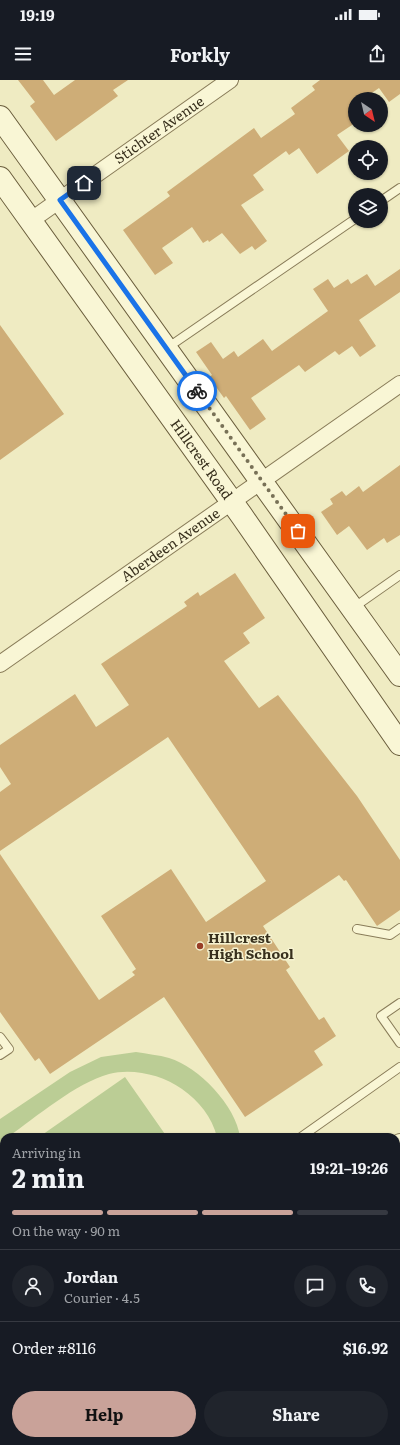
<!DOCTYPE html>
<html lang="en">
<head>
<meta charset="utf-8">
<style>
	:root { --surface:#171b24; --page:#20242c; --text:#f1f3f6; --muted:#9ea1a6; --line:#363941; --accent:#c9a299 }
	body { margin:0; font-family:Literata,serif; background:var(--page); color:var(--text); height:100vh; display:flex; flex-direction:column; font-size:15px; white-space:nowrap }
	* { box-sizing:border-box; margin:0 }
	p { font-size:13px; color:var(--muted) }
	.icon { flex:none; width:22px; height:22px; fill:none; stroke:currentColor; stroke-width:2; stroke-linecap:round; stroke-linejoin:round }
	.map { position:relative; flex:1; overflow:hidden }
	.panel { position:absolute; left:0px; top:1053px; width:400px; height:312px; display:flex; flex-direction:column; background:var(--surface); border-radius:12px 12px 0 0; box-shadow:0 1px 3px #0004 }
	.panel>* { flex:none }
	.needle { width:26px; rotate:145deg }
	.fabs { position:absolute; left:348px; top:12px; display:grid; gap:8px }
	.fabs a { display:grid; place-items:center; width:40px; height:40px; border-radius:50%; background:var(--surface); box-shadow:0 1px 3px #0004; font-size:20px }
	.pin { position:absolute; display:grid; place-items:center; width:34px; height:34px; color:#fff; margin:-17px; border-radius:8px; box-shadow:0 2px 6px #0006 }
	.courier { position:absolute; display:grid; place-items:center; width:40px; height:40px; margin:-20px; border:3px solid #1a73e8; border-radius:50%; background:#fff; color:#222; box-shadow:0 1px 5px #0007 }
	.headline em { font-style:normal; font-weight:700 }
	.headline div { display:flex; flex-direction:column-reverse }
	.headline { display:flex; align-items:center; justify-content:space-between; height:68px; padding:0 12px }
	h1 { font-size:26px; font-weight:700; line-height:30px }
	.bar { display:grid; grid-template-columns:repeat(4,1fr); gap:6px 4px; align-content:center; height:48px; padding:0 12px }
	.bar i { height:5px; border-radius:3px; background:var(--line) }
	.bar .selected { background:var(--accent) }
	.bar p { grid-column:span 4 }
	.line { display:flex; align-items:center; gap:10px; padding:0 12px; border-top:1px solid var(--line) }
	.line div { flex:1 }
	.round { display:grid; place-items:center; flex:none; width:42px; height:42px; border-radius:21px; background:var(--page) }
	.action { display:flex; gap:8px; margin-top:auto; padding:8px 12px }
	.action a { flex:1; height:46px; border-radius:24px; background:var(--accent); color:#111; font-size:16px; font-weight:700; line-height:46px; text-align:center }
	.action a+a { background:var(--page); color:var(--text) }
	.status { display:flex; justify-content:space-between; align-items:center; height:28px; padding:0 20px; background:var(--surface); direction:ltr }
	.status svg { height:11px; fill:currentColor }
	header { display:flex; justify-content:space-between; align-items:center; height:52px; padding:0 12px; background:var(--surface); font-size:18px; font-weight:700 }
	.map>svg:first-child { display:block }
	.green { fill:#bbcd95 }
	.building { fill:#cead77 }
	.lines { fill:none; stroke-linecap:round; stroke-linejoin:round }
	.lane-casing { stroke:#897c59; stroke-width:10 }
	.street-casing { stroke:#897c59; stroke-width:18 }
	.secondary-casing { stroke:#6a5d3c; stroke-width:24 }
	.lane { stroke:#f9f6d5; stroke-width:8 }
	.street { stroke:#f9f6d5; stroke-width:16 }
	.secondary { stroke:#f9f6d5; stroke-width:22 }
	.done { stroke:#787157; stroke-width:4; stroke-dasharray:0 7.2 }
	.route { stroke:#1a73e8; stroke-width:5 }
	.poi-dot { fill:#993e27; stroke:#f6f3d1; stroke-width:1.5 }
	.labels { text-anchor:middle; stroke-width:3; stroke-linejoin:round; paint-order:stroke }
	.street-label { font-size:14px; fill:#38301d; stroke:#f6f3d1 }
	.poi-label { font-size:14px; font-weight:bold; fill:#38301d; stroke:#f6f3d1; text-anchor:start }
</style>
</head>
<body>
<div class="status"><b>19:19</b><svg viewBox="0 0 49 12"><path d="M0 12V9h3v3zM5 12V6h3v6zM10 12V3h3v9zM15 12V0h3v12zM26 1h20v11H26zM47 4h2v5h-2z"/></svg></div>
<header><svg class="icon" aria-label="menu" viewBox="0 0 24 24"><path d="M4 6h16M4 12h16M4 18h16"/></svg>Forkly<svg class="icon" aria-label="share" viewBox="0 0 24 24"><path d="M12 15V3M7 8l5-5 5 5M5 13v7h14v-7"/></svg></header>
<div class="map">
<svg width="400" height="1365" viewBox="0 0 400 1365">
	<rect width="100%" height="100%" fill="#efebc2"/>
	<!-- green -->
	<path class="green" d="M136,972C147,974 159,975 169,978C199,987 236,1026 240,1057H217C212,1037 199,1021 182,1009C162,995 133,988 109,994C76,1003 36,1037 8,1057H4V1059L0,1062V1039L70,992L101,977Z
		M125,997L167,1057H39Z
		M4,1081V1263L0,1266V1084Z
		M5,1361H293L296,1365H0Z"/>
	<!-- building -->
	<path class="building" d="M18,0H43L54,15L75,0H128L113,10L118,16L56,61L30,26L35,22Z
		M320,0H400V14L389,22L379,8L363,19H355V43L337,55L349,71L317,94L299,68L289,75L286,71L253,95L264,110L241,125L267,161L255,170L252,166L240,174L222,153L209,162L208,160L203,163L192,147L162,168L173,183L155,195L123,150L170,116L167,112L254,48L261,58L295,34L291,28L315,10L312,6Z
		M400,189V212L359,240L376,266L360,277L352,266L339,275L335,271L305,292L299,285L251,318L266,339L250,350L226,316L224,318L209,297L212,295L196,272L211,262L223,279L234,271L238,277L263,259L272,271L328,231L313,209L328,199L334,208L348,199L351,204L367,194L375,206Z
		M0,245L64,334L0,380Z
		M400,385V455L387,463L384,458L367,470L349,446L337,455L321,432L333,424L330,419L342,411L346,416L359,406L363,412Z
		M235,493L265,538L243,553L250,563L224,581L259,628L278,615L357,716L400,780V830L377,846L346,800L344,801L339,795L263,846L290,887L286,890L319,940L324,937L336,956L314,971L323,985L245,1037L164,917L50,994L39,978L35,981L0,932V774L99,920L135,895L132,892L136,889L101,836L171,789L206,842L266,801L168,657L0,771V712L11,704L0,687V665L75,614L96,647L129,625L101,584L187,526L184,522L198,512L200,516Z"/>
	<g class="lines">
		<defs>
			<path id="lane" d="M381,121L400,108
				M167,268L355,139
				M353,528L400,495
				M357,849L390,855L400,848
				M400,923L381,936L400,963
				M0,957L9,969L0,975
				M301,1057L400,987
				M396,1153L400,1161
				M274,1361L278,1365"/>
			<g id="street">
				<path id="s1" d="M30,141L230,0"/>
				<path id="s2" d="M0,584L400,304"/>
				<path d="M396,1064L400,1062"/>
				<path d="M0,1342L4,1339"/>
			</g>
			<g id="secondary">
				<path d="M0,37L400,595"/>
				<path id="s3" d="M0,98L242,436L400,664"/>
			</g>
		</defs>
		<!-- lane casing -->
		<use href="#lane" class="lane-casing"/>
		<!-- street casing -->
		<use href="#street" class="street-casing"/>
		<!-- secondary casing -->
		<use href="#secondary" class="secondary-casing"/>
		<!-- lane -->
		<use href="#lane" class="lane"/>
		<!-- street -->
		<use href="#street" class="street"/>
		<!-- secondary -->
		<use href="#secondary" class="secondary"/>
	</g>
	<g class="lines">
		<!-- done -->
		<path class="done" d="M197,311L298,451"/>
		<!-- route -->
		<path class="route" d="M84,103L60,120L197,311"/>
	</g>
	<!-- markers -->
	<circle class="poi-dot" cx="200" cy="866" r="4"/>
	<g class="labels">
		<!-- street labels -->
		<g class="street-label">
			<text dy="5" stroke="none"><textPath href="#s1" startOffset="158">Stichter Avenue</textPath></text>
			<text dy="5" stroke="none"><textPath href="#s3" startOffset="346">Hillcrest Road</textPath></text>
			<text dy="5" stroke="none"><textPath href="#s2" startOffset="208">Aberdeen Avenue</textPath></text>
		</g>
		<!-- poi labels -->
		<g class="poi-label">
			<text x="208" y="863">Hillcrest<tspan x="208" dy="16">High School</tspan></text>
		</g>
	</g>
</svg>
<div class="fabs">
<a><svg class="needle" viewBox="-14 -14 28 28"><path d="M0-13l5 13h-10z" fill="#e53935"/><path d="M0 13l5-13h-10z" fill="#9ea1a6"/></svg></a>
<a><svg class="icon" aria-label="locate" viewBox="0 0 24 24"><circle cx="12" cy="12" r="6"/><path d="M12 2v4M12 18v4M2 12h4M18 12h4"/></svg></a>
<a><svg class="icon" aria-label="layers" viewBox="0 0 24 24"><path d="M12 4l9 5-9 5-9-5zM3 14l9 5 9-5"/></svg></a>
</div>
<div class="pin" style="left:298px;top:451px;background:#ea580c"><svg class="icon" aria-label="bag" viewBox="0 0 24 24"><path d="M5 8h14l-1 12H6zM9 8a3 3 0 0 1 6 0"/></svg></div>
<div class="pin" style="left:84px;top:103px;background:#1f2937"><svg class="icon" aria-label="home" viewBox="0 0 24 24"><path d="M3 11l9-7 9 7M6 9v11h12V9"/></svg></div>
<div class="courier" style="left:197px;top:311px"><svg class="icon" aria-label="bike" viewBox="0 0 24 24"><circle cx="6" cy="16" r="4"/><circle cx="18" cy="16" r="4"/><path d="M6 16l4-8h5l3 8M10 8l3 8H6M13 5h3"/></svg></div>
<section class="panel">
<div class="headline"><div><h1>2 min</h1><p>Arriving in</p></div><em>19:21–19:26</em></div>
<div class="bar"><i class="selected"></i><i class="selected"></i><i class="selected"></i><i></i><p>On the way · 90 m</p></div>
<div class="line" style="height:72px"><a class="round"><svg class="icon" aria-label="person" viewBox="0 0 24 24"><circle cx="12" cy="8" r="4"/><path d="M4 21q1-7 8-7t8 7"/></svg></a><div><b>Jordan</b><p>Courier · 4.5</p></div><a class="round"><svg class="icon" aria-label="chat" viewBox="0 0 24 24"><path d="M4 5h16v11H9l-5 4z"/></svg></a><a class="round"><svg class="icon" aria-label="phone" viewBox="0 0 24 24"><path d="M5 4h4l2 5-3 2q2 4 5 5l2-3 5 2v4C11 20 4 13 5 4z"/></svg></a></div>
<div class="line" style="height:52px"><div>Order #8116</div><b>$16.92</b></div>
<div class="action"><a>Help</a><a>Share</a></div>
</section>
</div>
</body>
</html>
